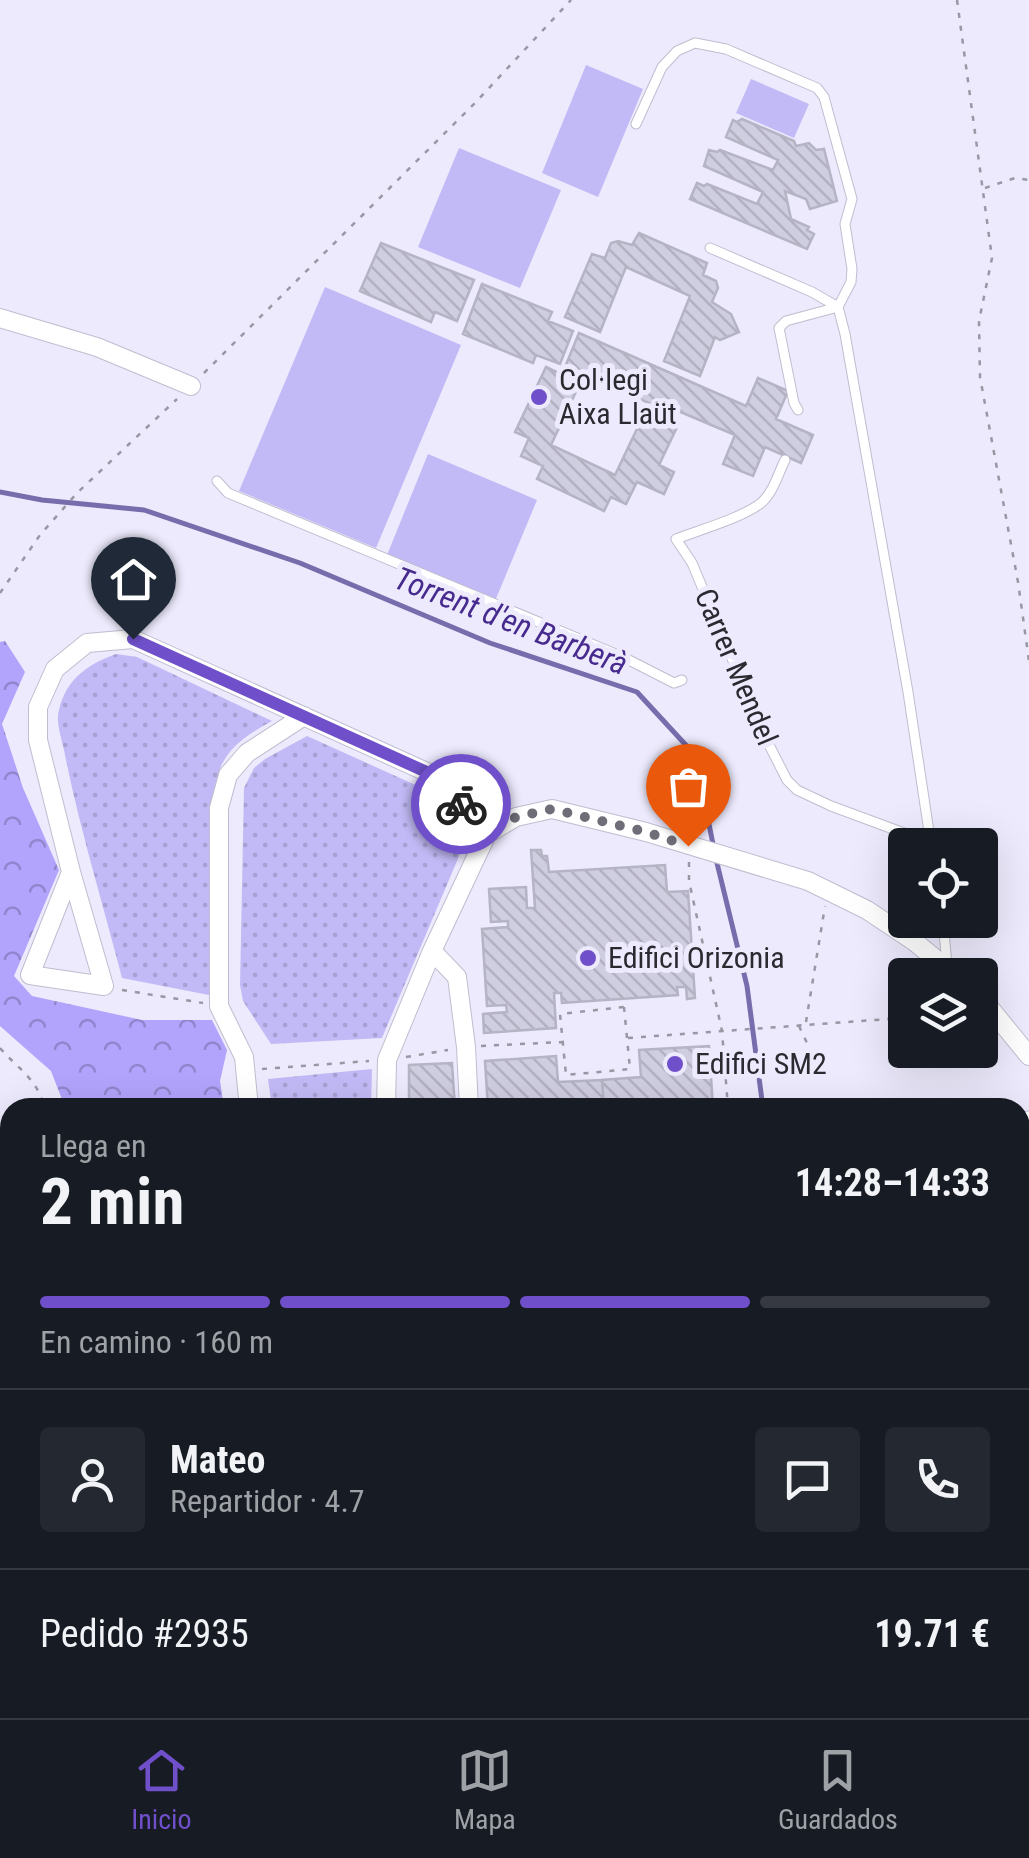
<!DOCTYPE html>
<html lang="es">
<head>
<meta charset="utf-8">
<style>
	:root { --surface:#171b24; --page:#242831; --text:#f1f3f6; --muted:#9ea1a6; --line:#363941; --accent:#6f50ca }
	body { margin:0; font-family:"Roboto Condensed",sans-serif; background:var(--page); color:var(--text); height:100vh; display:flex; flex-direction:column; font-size:38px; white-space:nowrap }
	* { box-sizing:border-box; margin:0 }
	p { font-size:32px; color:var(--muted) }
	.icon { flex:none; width:55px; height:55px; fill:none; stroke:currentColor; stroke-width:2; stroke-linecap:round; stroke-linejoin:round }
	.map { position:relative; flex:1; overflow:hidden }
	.side { position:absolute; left:0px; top:1098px; width:1030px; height:622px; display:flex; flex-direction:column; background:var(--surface); border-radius:30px 30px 0 0; box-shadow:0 10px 40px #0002 }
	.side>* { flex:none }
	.buttons { position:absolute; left:888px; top:828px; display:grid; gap:20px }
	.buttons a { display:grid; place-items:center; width:110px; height:110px; border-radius:10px; background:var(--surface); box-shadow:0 10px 40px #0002; font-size:50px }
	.pin { position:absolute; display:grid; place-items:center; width:85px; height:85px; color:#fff; margin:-102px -42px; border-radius:50% 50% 50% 0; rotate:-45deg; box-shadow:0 0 10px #0007 }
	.pin .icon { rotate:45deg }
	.courier { position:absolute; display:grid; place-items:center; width:100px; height:100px; margin:-50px; border:8px solid #6f50ca; border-radius:50%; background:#fff; color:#222; box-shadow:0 2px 12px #0007 }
	.head em { font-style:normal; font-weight:700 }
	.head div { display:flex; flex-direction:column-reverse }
	.head { display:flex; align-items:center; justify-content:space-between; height:170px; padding:0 40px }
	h1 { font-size:65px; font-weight:700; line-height:75px }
	.bar { display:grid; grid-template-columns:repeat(4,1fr); gap:15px 10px; align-content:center; height:120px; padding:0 40px }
	.bar i { height:12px; border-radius:8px; background:var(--line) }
	.bar .on { background:var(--accent) }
	.bar p { grid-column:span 4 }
	.line { display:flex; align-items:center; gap:25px; padding:0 40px; border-top:2px solid var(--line) }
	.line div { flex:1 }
	.round { display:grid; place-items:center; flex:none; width:105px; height:105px; border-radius:10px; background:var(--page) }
	.menu { display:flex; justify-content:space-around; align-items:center; height:140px; border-top:2px solid var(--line); background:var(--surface); font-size:28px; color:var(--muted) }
	.menu a { display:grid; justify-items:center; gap:5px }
	.menu .on { color:var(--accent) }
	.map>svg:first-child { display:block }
	.grass { fill:url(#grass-dots) }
	.forest { fill:url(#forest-crowns) }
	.garden { fill:#c2baf6 }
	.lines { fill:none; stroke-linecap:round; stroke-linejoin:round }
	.stream { stroke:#786dac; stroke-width:5 }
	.building { fill:url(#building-back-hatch); stroke:#b5b4c5; stroke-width:2.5 }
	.lane-casing { stroke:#bfbdcf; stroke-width:11 }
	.street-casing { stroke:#bfbdcf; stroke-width:20 }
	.path { stroke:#9897a4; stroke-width:2.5; stroke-dasharray:5 8; stroke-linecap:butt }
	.lane { stroke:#fff; stroke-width:9 }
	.street { stroke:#fff; stroke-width:18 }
	.done { stroke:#6f6d78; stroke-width:10; stroke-dasharray:0 18 }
	.route { stroke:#6f50ca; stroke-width:12 }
	.poi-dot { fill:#6f50ca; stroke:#eceafc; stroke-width:4 }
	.labels { text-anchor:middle; stroke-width:10; stroke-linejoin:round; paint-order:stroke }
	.poi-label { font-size:30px; fill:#2b2a31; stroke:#eceafc; text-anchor:start }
	.street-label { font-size:30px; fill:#2b2a31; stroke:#eceafc }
	.water-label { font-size:32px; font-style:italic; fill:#472a8e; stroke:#eceafc }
</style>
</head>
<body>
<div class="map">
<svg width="1029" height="1718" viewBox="0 0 1029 1718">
	<defs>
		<pattern id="grass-dots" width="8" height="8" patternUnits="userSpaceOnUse" patternTransform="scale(2.5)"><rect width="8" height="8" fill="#c2baf6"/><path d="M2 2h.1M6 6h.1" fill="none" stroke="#a7a0d3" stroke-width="1.8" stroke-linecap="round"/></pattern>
		<pattern id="forest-crowns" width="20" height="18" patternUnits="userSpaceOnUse" patternTransform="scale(2.5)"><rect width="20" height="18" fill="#b2a3fc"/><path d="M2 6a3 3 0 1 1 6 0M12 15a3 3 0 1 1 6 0" fill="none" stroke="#9185cd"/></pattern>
		<pattern id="building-back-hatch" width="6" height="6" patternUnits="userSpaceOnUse" patternTransform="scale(2.5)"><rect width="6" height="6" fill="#cfcde0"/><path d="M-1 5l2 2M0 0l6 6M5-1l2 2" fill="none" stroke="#b2b0c1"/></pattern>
	</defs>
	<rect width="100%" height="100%" fill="#eceafc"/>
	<!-- grass -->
	<path class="grass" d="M116,654L137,657L272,721C252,732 231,744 221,766C209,796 212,834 212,865C211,909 209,952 214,996L122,978C103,904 80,830 65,755C63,742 55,723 59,710C66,679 88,664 116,654Z
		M307,736L420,787L468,835L382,1038L271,1044L243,1001L240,985L244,788L254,768L265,759Z
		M372,1069L371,1107H272L268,1079Z"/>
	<!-- forest -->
	<path class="forest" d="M5,641L25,672L2,724L23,788L59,870L14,976L32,996L142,1020H212L227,1050L220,1081L224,1107H65L51,1071L0,1026V642Z"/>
	<!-- garden -->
	<path class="garden" d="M586,65L643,89L598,197L542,173Z
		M751,79L809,104L794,138L736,113Z
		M459,148L561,190L520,288L418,247Z
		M325,287L461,345L376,548L239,491Z
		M428,454L537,500L495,601L387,555Z"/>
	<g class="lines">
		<!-- stream -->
		<path class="stream" d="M0,492L42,500L144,510L300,563L490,643L637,692L695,755L714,849
			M716,859L747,986L763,1108
			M836,1718L837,1710"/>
	</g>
	<!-- building -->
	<path class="building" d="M742,119L794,141L796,146L809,143L816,150L824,149L837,201L810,209L806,199L785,191L791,219L809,227L807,230L814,234L807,249L690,199L697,183L704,186L707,184L757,204L763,192L704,166L709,150L717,152L720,150L773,170L778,160L726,137L733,120L737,122Z
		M639,233L707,263L703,275L716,281L718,288L712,302L731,314L739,332L720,340L715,337L700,376L664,361L690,296L626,267L600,332L565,317L592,254L605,258L611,243L618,241L632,245Z
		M381,243L474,280L457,321L435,312L431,322L360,291Z
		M482,284L552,312L548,321L573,331L560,364L536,355L533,363L463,334Z
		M579,333L746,406L758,378L788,391L776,419L813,435L801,463L765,447L753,476L723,464L735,435L664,405L663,409L565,367Z
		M546,367L580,383L551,445L615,475L646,410L678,425L659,465L674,472L664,494L637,482L626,504L611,497L604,511L537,479L543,466L521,456L529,438L515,432Z
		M531,850H541L542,856H547L549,872L665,865L667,892L688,891L695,998L687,999L686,987H677L678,995L562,1003L561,993H554L556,1028L484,1033L483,1014L507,1012L506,1005L487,1006L482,929L508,927V921L491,922L489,889L526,887L527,908H535Z
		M709,1046L713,1108H604L602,1080L641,1077L639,1050Z
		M556,1056L558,1082L602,1080L604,1108H488L485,1061Z
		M452,1063L455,1108H409V1065Z
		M1029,1244V1314L1025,1315L1020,1303V1247Z
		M180,1710H272L275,1718H153L167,1711L169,1716Z
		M400,1710H493V1716L399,1718Z"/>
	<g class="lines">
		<defs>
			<path id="lane" d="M636,124L662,67L677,51L695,43L726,49L817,88L824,97L852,199L845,224L852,269L851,282L838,307L845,334L908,692L931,845
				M710,248L812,292L838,307
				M798,410L794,403L779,328L786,321L838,307
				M785,460C778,474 773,493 761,503C742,518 699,530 676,539L692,563L764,735L787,780L797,790L831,806L931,843
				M217,481L228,493L623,657L674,683L682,680
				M943,920L947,966
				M1020,1117L1029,1116
				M1020,1339L1029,1338
				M1022,1683L1029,1718"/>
			<path id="street" d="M0,318L97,347L191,386
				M71,872L104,986L30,975L71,872L38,740V707L55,669L87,643L133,639L431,774L473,816L487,834
				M432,951L457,977L466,1047L469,1108
				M980,996L1029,1056
				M249,1108L244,1057L219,1006V808L228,775L247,753L304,716
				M386,1108L387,1060L432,951L487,834L516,817L552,809L646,832L808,881L867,910L915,942L955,975
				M88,1710L91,1718
				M503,1710V1718
				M50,1718L70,1710
				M374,1718V1710"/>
		</defs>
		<!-- lane casing -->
		<use href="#lane" class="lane-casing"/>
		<!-- street casing -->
		<use href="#street" class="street-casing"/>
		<!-- path -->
		<path class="path" d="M957,0L992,258L979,321L980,377L1018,582L1029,661
			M985,188L1015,178L1029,180
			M204,373L475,103L571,0
			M0,593L40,535L77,493L177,399
			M689,862V881L722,1031L728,1108
			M122,990L203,1003
			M624,1007L630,1069L566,1075L560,1014Z
			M806,1022L825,906
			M799,1026L816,1062
			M628,1038L888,1019L905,1026
			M481,1046L562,1042
			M0,1048C17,1068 39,1080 44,1108
			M406,1057L448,1050
			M262,1069L369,1061
			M0,1440L10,1426
			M1020,1463L1029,1488
			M300,1710L304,1718
			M631,1710V1718
			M702,1710V1715L818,1710
			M906,1710V1718"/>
		<!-- lane -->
		<use href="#lane" class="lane"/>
		<!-- street -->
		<use href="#street" class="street"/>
	</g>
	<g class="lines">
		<!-- done -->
		<path class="done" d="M461,804L487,834L516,817L552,809L646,832L688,846"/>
		<!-- route -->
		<path class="route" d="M133,639L431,774L461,804"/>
	</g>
	<!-- markers -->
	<g class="poi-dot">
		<circle cx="539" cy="397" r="10"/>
		<circle cx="588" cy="958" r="10"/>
		<circle cx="675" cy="1064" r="10"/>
	</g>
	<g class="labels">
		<!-- poi labels -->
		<g class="poi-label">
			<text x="559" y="390">Col·legi<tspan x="559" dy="34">Aixa Llaüt</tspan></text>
			<text x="608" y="968">Edifici Orizonia</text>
			<text x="695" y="1074">Edifici SM2</text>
		</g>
		<!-- street labels -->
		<g class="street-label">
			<text transform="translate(736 667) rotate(67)" y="10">Carrer Mendel</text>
		</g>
		<!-- water labels -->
		<g class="water-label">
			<text transform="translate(511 621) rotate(21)" y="11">Torrent d'en Barberà</text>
		</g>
	</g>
</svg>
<div class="buttons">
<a><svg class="icon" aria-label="locate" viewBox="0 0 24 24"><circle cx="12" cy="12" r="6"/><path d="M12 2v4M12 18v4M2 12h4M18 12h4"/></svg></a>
<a><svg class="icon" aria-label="layers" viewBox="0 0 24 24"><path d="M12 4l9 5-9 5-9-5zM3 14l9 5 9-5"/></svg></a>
</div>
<div class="pin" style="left:688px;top:846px;background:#ea580c"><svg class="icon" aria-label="bag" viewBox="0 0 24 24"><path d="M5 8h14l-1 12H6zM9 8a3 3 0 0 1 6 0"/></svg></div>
<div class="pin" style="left:133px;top:639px;background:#1f2937"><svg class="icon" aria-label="home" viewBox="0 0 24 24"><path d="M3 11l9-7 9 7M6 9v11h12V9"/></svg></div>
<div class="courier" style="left:461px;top:804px"><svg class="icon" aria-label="bike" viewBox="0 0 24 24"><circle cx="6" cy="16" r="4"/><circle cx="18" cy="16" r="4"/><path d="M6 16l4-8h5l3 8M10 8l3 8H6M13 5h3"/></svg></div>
<section class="side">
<div class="head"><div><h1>2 min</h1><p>Llega en</p></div><em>14:28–14:33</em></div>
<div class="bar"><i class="on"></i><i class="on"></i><i class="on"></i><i></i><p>En camino · 160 m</p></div>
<div class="line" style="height:180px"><a class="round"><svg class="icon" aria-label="person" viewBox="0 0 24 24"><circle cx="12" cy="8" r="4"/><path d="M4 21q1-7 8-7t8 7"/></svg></a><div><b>Mateo</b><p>Repartidor · 4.7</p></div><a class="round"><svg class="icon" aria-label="chat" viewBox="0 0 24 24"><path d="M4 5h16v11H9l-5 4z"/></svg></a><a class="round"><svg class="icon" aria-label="phone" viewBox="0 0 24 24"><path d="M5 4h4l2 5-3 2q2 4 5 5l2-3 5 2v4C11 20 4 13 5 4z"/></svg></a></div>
<div class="line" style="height:130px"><div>Pedido #2935</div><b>19.71 €</b></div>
</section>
</div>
<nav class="menu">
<a class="on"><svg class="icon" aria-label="home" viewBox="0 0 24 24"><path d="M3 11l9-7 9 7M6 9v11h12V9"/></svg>Inicio</a>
<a><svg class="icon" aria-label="map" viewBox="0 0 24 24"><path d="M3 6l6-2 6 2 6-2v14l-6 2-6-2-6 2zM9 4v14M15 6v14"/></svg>Mapa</a>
<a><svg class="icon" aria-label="saved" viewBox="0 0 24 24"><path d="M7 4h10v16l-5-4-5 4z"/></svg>Guardados</a>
</nav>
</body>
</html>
